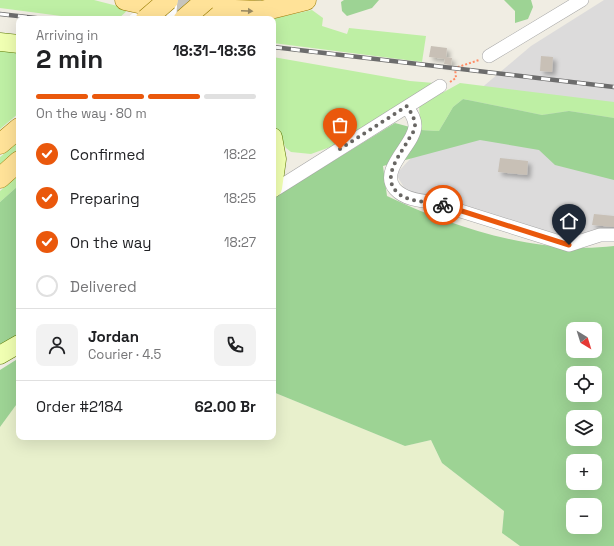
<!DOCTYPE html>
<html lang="en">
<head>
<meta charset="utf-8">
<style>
	:root { --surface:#fff; --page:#f2f2f2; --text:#202124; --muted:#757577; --line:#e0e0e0; --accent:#ea580c }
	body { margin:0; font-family:"Space Grotesk",sans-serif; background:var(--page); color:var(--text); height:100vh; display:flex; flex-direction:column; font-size:15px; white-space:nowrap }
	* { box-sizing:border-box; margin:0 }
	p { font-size:13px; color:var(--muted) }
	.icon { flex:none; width:22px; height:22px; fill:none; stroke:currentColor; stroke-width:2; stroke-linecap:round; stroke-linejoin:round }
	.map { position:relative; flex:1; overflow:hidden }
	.panel { position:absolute; left:16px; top:16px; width:260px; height:424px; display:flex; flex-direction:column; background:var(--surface); border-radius:8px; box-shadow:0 4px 16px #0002 }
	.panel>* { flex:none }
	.needle { width:26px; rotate:142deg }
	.fabs { position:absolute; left:566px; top:322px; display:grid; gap:8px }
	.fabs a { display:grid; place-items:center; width:36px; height:36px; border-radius:8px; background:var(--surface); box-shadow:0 4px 16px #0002; font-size:20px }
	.pin { position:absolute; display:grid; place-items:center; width:34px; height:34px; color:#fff; margin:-41px -17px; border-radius:50% 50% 50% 0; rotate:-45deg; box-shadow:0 0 4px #0007 }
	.pin .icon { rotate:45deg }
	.courier { position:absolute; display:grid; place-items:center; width:40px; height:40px; margin:-20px; border:3px solid #ea580c; border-radius:50%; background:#fff; color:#222; box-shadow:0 1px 5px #0007 }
	.summary em { font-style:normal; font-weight:600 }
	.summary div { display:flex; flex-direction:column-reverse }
	.summary { display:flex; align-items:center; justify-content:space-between; height:68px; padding:0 20px }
	h1 { font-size:26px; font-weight:600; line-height:30px }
	.bar { display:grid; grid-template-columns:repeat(4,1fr); gap:6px 4px; align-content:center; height:48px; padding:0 20px }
	.bar i { height:5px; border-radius:3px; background:var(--line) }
	.bar .current { background:var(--accent) }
	.bar p { grid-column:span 4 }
	.line { display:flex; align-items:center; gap:10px; padding:0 20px; border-top:1px solid var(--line) }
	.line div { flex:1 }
	.round { display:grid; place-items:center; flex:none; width:42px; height:42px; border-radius:8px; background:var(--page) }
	ol { padding:0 20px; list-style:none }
	li { display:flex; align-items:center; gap:12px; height:44px }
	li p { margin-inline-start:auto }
	li .icon { padding:4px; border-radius:50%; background:var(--accent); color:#fff; stroke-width:4 }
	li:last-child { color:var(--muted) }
	li i { width:22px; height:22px; border:2px solid var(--line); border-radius:50% }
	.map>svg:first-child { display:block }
	.residential { fill:#dcdbdb }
	.farmland { fill:#e8f0cc }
	.grass { fill:#beefa4 }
	.forest { fill:#9dd394; fill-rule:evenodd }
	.pier { fill:#fff }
	.building { fill:#c8c0b6; filter:url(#shadow) }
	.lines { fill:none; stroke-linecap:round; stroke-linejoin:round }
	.primary-tunnel { stroke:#c6c4bc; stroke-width:20; stroke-dasharray:20 10; stroke-linecap:butt }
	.street-casing { stroke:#a5a5a5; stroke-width:14 }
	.secondary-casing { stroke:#5b7900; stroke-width:19 }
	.primary-casing { stroke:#977b00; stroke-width:21 }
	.path { stroke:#ff8b64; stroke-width:2; stroke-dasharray:2 2; stroke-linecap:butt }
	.street { stroke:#fff; stroke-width:13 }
	.secondary { stroke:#f0ffb2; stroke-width:18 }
	.primary { stroke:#ffe298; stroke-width:20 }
	.rail-casing { stroke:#6c6c6c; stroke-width:4.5 }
	.rail { stroke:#fff; stroke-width:3; stroke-dasharray:9; stroke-linecap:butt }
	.primary-bridge-casing { stroke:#977b00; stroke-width:21; stroke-linecap:butt }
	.primary-bridge { stroke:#ffe298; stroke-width:20 }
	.oneway { fill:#9a8a61 }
	.done { stroke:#686663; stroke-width:4; stroke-dasharray:0 7.2 }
	.route { stroke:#ea580c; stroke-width:5 }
</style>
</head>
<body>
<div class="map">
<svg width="614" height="546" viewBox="0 0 614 546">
	<defs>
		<filter id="shadow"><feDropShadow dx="3.5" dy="3.5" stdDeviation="2" flood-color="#0004"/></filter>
	</defs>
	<rect width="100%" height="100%" fill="#f0ede3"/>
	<!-- residential -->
	<path class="residential" d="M604,0H614V236H555L406,191L396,174L459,107L531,46Z"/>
	<!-- farmland -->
	<path class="farmland" d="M273,392L405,446L431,440L442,463L504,511L502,533L520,546H0V427L19,401V437H273Z"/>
	<!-- grass -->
	<path class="grass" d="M0,0H94L129,9L118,19H84L0,8Z
		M312,10L323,18L322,26L347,34L349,28L426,36L422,62L273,43V19H271Z
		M0,51L19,52V113L0,129Z
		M273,57L410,81L434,83L333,146L311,154L291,152L286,148L273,121Z
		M460,83L614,102V118L569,111L542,115L463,99L453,107L439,131L421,130L419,106Z
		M19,141V150L0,167V157Z
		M19,174V185L0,202V191Z"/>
	<!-- forest -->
	<path class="forest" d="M344,0H379L372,8L347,16L342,11L341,2Z
		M504,0H531L533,7L528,19L515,23V11Z
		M463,99L542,115L569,111L614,118V180L555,165L539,150L480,140L383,166L387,196C454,228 539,255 614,246V546H520L502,533L504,511L442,463L431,440L405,446L273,392V198L395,123L421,130L439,131L453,107ZM573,329H595V351H573ZM573,373H595V395H573ZM573,417H595V439H573ZM573,461H595V483H573ZM573,505H595V527H573Z
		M19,185V335L0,347V202Z
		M19,358V401L0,427V370Z"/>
	<!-- pier -->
	<path class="pier" d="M148,0H219L197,19H126Z"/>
	<!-- building -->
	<path class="building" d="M431,46L447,48L446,57L452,58L451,65L444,64L445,59L429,57Z
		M541,56L553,57L552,72L540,71Z
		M500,158L528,161L527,175L498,172Z
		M594,214L614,216V227L592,225Z"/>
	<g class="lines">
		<!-- primary-tunnel -->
		<path class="primary-tunnel" d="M147,5L208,9"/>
		<defs>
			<path id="street" d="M489,56L582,0
				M407,107C411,113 415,118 415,126C415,144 378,170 395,189C404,199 419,201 432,202L569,245L600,235H614
				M273,191L440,86"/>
			<path id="secondary" d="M0,42L19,44
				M273,137L277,159L273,188
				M0,355L19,344"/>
			<path id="primary" d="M125,0L143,4
				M208,9L262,11L306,0
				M0,144L19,128
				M0,178L19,161"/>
		</defs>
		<!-- street casing -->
		<use href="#street" class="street-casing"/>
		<!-- secondary casing -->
		<use href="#secondary" class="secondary-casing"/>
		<!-- primary casing -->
		<use href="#primary" class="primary-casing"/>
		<!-- path -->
		<path class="path" d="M450,82L456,78L455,68L479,60"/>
		<!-- street -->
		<use href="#street" class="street"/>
		<!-- secondary -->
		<use href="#secondary" class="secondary"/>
		<!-- primary -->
		<use href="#primary" class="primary"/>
		<defs>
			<path id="rail" d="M0,14L44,19
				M273,47L614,87"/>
		</defs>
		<!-- rail casing -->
		<use href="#rail" class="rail-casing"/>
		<!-- rail -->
		<use href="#rail" class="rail"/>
		<defs>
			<path id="primary-bridge" d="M146,19L168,0
				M184,19L206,0"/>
		</defs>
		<!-- primary-bridge casing -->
		<use href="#primary-bridge" class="primary-bridge-casing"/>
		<!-- primary-bridge -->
		<use href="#primary-bridge" class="primary-bridge"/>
	</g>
	<!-- one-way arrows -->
	<defs><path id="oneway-solid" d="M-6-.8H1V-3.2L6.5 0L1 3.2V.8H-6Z"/></defs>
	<use class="oneway" href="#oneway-solid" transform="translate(247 11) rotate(2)"/>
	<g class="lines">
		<!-- done -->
		<path class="done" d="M340,149L407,106C411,113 415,118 415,126C415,130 412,134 410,137C401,154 379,178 399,194C411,203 430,201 443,205"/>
		<!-- route -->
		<path class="route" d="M443,205L569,245"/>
	</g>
</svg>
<div class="fabs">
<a><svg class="needle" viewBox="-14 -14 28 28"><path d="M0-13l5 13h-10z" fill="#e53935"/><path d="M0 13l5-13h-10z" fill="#757577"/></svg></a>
<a><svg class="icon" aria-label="locate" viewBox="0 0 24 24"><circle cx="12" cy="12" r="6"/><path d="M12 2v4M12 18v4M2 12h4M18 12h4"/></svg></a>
<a><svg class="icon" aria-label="layers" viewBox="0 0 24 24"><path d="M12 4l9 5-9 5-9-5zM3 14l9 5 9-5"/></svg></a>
<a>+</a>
<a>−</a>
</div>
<div class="pin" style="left:340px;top:149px;background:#ea580c"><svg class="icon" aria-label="bag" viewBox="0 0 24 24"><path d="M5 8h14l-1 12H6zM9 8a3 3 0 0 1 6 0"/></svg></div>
<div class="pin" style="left:569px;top:245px;background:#1f2937"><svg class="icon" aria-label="home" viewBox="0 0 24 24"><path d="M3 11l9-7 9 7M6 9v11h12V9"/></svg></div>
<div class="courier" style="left:443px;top:205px"><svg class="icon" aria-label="bike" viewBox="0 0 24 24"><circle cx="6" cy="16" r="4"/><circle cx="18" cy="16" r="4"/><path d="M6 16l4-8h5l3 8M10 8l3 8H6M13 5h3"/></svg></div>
<section class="panel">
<div class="summary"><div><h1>2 min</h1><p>Arriving in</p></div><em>18:31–18:36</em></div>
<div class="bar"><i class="current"></i><i class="current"></i><i class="current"></i><i></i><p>On the way · 80 m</p></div>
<ol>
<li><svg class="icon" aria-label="check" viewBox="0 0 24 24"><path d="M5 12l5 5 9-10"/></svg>Confirmed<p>18:22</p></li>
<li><svg class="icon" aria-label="check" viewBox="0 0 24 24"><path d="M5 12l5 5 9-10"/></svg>Preparing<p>18:25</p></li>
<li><svg class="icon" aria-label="check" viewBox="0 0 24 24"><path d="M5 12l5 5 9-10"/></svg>On the way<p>18:27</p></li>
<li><i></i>Delivered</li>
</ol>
<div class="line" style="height:72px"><a class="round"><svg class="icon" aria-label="person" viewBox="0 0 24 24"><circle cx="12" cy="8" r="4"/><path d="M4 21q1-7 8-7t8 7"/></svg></a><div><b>Jordan</b><p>Courier · 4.5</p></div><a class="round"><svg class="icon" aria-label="phone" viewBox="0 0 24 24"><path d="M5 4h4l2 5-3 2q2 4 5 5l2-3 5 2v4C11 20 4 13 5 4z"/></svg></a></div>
<div class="line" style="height:52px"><div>Order #2184</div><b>62.00 Br</b></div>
</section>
</div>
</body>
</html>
